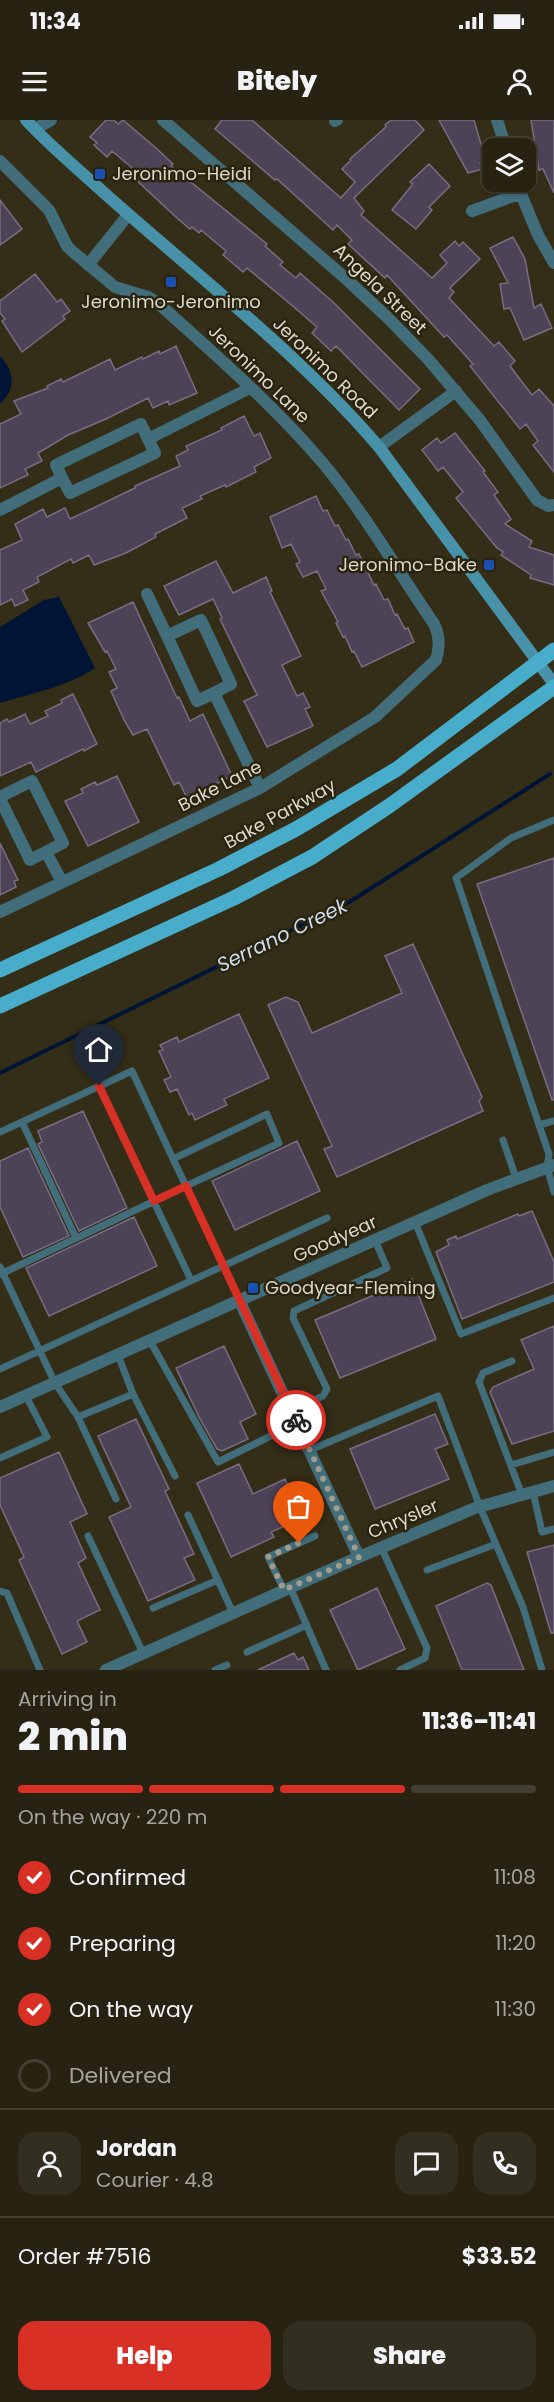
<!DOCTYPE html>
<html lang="en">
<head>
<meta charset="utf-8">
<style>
	:root { --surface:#272212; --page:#332f20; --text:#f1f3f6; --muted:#a4a49f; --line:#433f32; --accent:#d93025 }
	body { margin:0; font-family:Poppins,sans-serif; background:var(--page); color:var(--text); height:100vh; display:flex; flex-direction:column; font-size:22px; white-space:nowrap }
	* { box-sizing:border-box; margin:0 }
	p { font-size:20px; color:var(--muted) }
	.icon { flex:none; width:33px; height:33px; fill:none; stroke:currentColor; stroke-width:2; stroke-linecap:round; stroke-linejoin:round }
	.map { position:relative; height:1550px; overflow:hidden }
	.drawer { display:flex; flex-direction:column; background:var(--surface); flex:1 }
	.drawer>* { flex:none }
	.tools { position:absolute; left:482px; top:18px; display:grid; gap:12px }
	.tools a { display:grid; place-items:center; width:54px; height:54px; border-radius:12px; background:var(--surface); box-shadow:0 2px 4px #0004,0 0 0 2px var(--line); font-size:30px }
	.pin { position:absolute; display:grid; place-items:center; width:51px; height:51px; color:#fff; margin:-62px -26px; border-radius:50% 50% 50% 0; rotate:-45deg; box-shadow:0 0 6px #0007 }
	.pin .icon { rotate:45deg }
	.courier { position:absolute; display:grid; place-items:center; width:60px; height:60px; margin:-30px; border:4px solid #d93025; border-radius:50%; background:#fff; color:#222; box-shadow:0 2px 8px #0007 }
	.overview em { font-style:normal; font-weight:800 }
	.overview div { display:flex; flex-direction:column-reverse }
	.overview { display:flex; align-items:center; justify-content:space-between; height:102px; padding:0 18px }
	h1 { font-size:39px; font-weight:800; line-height:45px }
	.bar { display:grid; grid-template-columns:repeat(4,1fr); gap:9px 6px; align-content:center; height:72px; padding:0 18px }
	.bar i { height:8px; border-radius:4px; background:var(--line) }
	.bar .active { background:var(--accent) }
	.bar p { grid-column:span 4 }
	.line { display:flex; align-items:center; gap:15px; padding:0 18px; border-top:2px solid var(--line) }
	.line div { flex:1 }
	.round { display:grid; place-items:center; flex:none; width:63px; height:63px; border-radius:18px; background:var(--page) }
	ol { padding:0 18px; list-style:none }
	li { display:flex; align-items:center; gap:18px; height:66px }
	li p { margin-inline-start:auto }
	li .icon { padding:6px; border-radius:50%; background:var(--accent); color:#fff; stroke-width:4 }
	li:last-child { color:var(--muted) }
	li i { width:33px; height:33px; border:3px solid var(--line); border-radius:50% }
	.primary-button { display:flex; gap:12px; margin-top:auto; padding:12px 18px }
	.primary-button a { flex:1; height:69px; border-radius:18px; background:var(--accent); color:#fff; font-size:24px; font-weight:800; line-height:69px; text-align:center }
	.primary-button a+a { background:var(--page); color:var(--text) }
	.status { display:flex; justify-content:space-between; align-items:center; height:42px; padding:0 30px; background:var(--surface); direction:ltr }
	.status svg { height:16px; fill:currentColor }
	header { display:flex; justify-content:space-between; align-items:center; height:78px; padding:0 18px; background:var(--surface); font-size:27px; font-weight:800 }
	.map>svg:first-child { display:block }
	.water { fill:#001435 }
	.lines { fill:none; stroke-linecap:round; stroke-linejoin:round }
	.stream { stroke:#001435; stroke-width:4 }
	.building { fill:#4d4357; stroke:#786d83; stroke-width:1.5 }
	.service { stroke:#426e7c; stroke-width:7 }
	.minor { stroke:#426e7c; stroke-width:12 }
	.tertiary { stroke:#426e7c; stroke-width:12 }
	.secondary { stroke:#4792a8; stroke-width:12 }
	.primary { stroke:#48adca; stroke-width:15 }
	.done { stroke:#a19c8c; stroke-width:6; stroke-dasharray:0 10.8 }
	.route { stroke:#d93025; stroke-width:8 }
	.transit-dot { fill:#1a4fb4; stroke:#2a240e; stroke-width:2 }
	.labels { text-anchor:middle; stroke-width:5; stroke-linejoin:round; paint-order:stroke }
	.poi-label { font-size:18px; fill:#dcd8cb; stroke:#2a240e; text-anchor:start }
	.street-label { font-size:18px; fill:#dcd8cb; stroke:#2a240e }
	.water-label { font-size:20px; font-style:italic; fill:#cddbee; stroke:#2a240e }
</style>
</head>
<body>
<div class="status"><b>11:34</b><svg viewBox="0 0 49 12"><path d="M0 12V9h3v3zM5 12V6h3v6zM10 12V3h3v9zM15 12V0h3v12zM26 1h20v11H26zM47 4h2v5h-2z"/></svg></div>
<header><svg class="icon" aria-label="menu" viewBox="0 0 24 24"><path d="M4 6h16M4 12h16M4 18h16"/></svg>Bitely<svg class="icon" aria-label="person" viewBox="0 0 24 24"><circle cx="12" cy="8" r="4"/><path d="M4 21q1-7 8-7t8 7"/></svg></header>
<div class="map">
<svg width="554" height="1550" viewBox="0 0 554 1550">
	<rect width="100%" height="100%" fill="#342e18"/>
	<!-- water -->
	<path class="water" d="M0,236C15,252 16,269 0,284Z
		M59,477L95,548C67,567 32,573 0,583V507L44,480Z"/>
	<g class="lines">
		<!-- stream -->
		<path class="stream" d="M0,953L351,781L550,654"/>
	</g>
	<!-- building -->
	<path class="building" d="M106,0H114L118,4L123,0L156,28L173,44L171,46L267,124L265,126L283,142L280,145L296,158L300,153L333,182L420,269L399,290L336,226L331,231L312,213L317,207L295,188L247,148L243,152L223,135L226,131L201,110L199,113L192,107L190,109L177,98L134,58L138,53L112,31L107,37L94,25L97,23L90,17Z
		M222,0H252L341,78L355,62L342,49L351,40L350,39L386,7L385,5L391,0H415L424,10L354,78L364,91L361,95L432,158L447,143L440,135L455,121L459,126L463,122L480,139L450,168L454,172L449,178L494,226L499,222L515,241L510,246L532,275L539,269L554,286V352L533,325L538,321L526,304L520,309L470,246L473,244L447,215L444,217L387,155L385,158L348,124L352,120L337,105L333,110L277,59L275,60L215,9Z
		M439,0H474L485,38L482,39L483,43H480L482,49L468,53Z
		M531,0H554V73L543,49L539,50Z
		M429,44L450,66L429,87L432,90L416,109L392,90L413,64L410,62Z
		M0,80L22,109L0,125Z
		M513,117L525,139L534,188L541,184L552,208L524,220L510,188L504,189L500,164L508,163L490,128Z
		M35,154L57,182L61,179L70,191L63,196L65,199L22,232L2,201L5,199L0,193V181Z
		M176,226L197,273L169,285L168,281L153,288L148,278L106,299L68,315L38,333L42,341L25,349L28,355L0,368V304L21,294L14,281L48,268L47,266L61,259L63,262L110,239L115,250L142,237L143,239L159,231L160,234Z
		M244,296L254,316L260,313L271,338L254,347L256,352L226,367L225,365L200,376L202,379L182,388L187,398L155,414L156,417L126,433L94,445L89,435L73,443L71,439L37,457L39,462L23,470L28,480L15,486L12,479L0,485V430L22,420L15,404L43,389L47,397L65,388L70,399L85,392L135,368V366L180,346L176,336L188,330L186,326L222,310L221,308Z
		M455,313L485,351L483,352L498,372L494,375L511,399L505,404L532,421L529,427L554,435V465L530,458L531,455L501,435L503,432L497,428L456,378L463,372L443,347L438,351L422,330L437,318L441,323Z
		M316,376L323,391L327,390L335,406L338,405L346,420L348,419L356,435L359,434L374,465L376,464L384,480L388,479L395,495L397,494L405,509L408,508L414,522L362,547L354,531L352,532L345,516L343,517L336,503L338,502L321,471L326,469L317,451L303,457L296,444L300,442L291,424L282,428L270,397Z
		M216,441L233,473L266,457L272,471L270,472L301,536L282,545L297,576L303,573L310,587L305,589L313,606L267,627L244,581L257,575L220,499L222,498L213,479L179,495L164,466Z
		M133,482L177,578L179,577L190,601L203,594L232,656L187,678L179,662L174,665L147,609L133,615L124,600L111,571L117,568L109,552L116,549L107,531L105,532L88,503Z
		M73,574L97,624L84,631L83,629L36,652L31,642L0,656V603L7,599L9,602L25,594L30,604L48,596L45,591L62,583L61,580Z
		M117,656L139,702L88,726L65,681L83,673L81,669L95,662L97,665Z
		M0,723L18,760L14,761L16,767L0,775Z
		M554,738V980H552L477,764Z
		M413,824L482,977L479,981L483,991L337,1057L324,1029L332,1026L268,885L286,877L298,882L312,913L402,873L385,836Z
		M239,894L269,958L224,979L227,985L195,1000L192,993L189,995L177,969L170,972L164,960L171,957L159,931L163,930L160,925L177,917L179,922Z
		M83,991L127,1088L79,1111L38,1024L42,1022L38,1011Z
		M297,1021L320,1071L235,1110L212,1061Z
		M28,1028L69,1116L23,1137L0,1087V1041Z
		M532,1091L554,1142V1162L462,1199L436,1132L449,1125L447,1120L456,1116L457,1119L518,1094L519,1096Z
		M134,1097L157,1146L49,1196L26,1148Z
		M412,1159L436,1219L340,1258L315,1200Z
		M554,1206V1311L512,1324L490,1272L493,1267L534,1249L521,1220Z
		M224,1226L256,1294L240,1302L248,1319L222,1331L217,1329L199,1297L176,1248Z
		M435,1294L448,1324L435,1329L449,1359L375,1389L350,1329Z
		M136,1299L169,1369L165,1371L194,1434L184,1438L195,1460L148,1481L109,1397L131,1387L98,1316Z
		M59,1332L87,1394L70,1402L86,1438L78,1443L100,1490L77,1501L87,1522L62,1534L19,1440L24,1437L0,1385V1358Z
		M239,1344L253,1374L285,1359L303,1398L271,1412L274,1417L231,1437L197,1363Z
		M554,1425V1513H551L527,1432Z
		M487,1463L491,1465L524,1550H462L436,1486Z
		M377,1468L405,1529L358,1550L330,1490Z
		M294,1533L298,1540L303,1537L309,1550H258Z"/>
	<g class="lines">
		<!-- service -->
		<path class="service" d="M554,700L511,718L456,758L539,1005L554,1001
			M99,966L191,1160
			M22,1002L76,1118
			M539,1005L549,1034L547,1047L554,1072
			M0,1012L132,951L173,1039L267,994L279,1023L186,1066L240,1182
			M503,1020L516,1058
			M415,1102L461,1214L554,1178
			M0,1147L55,1263L78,1297L116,1379
			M1,1154L186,1066L173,1039
			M150,1221L218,1342L297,1303
			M512,1241L483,1253L479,1262L522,1375
			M0,1249L327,1098
			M133,1274L175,1356
			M291,1290L323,1276L327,1269L293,1198L294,1191L387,1148L375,1120
			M78,1297L133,1274L118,1235
			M310,1330L438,1276L480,1387L523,1487L542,1550
			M0,1338L47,1317L26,1276
			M511,1345L554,1332
			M533,1372L542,1412L554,1409
			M188,1395L233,1493
			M88,1416L143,1533
			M381,1427L427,1528L425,1538L400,1550
			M427,1450L496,1424
			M290,1467L326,1550
			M284,1470L268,1437L315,1416
			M0,1471L7,1473L40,1550
			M153,1488L218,1460
			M247,1532L307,1505
			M215,1550L227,1545"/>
		<!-- minor -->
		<path class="minor" d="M163,0L344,157L387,197L427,238L479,299L537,380L548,386L554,385
			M497,0L506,28
			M335,1L337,0
			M35,9L51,0
			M0,41L49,90L67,126L72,131L115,167L148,177L158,183C214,234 273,284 322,342C364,392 397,450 434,504C440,516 440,527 436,540L375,597L260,668L0,792
			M516,62L538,115L554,143
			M472,91L519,74
			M88,145L128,95
			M379,327L456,271
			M62,358L70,373L155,333L148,319
			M0,390L62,358L56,345L141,304L148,319L250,268
			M147,474L167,516
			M214,573L197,581L167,516L201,500L231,564L214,573L260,668
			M0,677L32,661L63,723L30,740L0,679
			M46,732L62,762"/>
		<!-- tertiary -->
		<path class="tertiary" d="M240,1182L359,1437
			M0,1287L487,1070L554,1045
			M106,1550L359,1437L475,1388L554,1366"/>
		<!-- secondary -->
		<path class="secondary" d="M26,0C46,22 70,42 92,62C188,149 294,228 379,327L554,564"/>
		<!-- primary -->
		<path class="primary" d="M0,850L219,749L296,709L397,649L554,530
			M0,886L234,778L312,737L389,686L554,567"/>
	</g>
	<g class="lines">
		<!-- done -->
		<path class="done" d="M296,1300L359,1437L284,1470L268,1437L299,1423"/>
		<!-- route -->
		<path class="route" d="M99,966L154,1081L186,1066L296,1300"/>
	</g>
	<!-- markers -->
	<g class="transit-dot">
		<rect x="94" y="48" width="12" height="12" rx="3"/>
		<rect x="165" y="156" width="12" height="12" rx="3"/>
		<rect x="483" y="439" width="12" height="12" rx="3"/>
		<rect x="247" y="1162" width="12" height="12" rx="3"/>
	</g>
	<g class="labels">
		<!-- poi labels -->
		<g class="poi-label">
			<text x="112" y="60">Jeronimo-Heidi</text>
			<text x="171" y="188" text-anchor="middle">Jeronimo-Jeronimo</text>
			<text x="477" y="451" text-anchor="end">Jeronimo-Bake</text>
			<text x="265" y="1174">Goodyear-Fleming</text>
		</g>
		<!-- street labels -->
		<g class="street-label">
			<text transform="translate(380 169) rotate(44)" y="6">Angela Street</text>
			<text transform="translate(325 248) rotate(44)" y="6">Jeronimo Road</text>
			<text transform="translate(259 254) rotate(44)" y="6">Jeronimo Lane</text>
			<text transform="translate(220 666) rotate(-27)" y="6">Bake Lane</text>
			<text transform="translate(280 694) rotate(-29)" y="6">Bake Parkway</text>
			<text transform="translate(335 1119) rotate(-24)" y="6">Goodyear</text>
			<text transform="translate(403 1399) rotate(-23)" y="6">Chrysler</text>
		</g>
		<!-- water labels -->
		<g class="water-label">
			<text transform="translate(282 815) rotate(-26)" y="7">Serrano Creek</text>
		</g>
	</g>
</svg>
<div class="tools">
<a><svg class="icon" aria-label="layers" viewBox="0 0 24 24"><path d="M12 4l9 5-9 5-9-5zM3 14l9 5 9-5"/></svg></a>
</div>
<div class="pin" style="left:299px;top:1423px;background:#ea580c"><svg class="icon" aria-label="bag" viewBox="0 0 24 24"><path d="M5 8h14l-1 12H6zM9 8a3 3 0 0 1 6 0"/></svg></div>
<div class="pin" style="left:99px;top:966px;background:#1f2937"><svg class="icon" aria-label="home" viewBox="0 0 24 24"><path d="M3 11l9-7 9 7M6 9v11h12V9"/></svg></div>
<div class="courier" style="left:296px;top:1300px"><svg class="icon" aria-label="bike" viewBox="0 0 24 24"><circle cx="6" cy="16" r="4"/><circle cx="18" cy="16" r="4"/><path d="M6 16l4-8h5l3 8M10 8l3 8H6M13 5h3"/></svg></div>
</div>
<section class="drawer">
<div class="overview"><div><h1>2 min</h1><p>Arriving in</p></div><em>11:36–11:41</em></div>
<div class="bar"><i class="active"></i><i class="active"></i><i class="active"></i><i></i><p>On the way · 220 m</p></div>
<ol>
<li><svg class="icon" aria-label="check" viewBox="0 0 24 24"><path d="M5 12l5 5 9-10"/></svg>Confirmed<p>11:08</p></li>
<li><svg class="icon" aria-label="check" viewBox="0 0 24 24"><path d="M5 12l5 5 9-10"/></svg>Preparing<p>11:20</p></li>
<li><svg class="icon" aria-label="check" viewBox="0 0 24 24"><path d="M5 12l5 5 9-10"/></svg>On the way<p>11:30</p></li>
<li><i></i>Delivered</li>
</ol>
<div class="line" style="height:108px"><a class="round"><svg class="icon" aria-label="person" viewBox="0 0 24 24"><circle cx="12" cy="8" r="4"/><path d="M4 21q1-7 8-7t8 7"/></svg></a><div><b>Jordan</b><p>Courier · 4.8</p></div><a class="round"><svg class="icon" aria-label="chat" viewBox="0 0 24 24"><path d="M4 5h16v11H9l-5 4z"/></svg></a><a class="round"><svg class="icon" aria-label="phone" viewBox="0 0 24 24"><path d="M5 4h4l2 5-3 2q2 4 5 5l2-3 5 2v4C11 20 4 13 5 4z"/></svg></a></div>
<div class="line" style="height:78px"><div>Order #7516</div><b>$33.52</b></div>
<div class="primary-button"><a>Help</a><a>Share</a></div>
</section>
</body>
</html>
